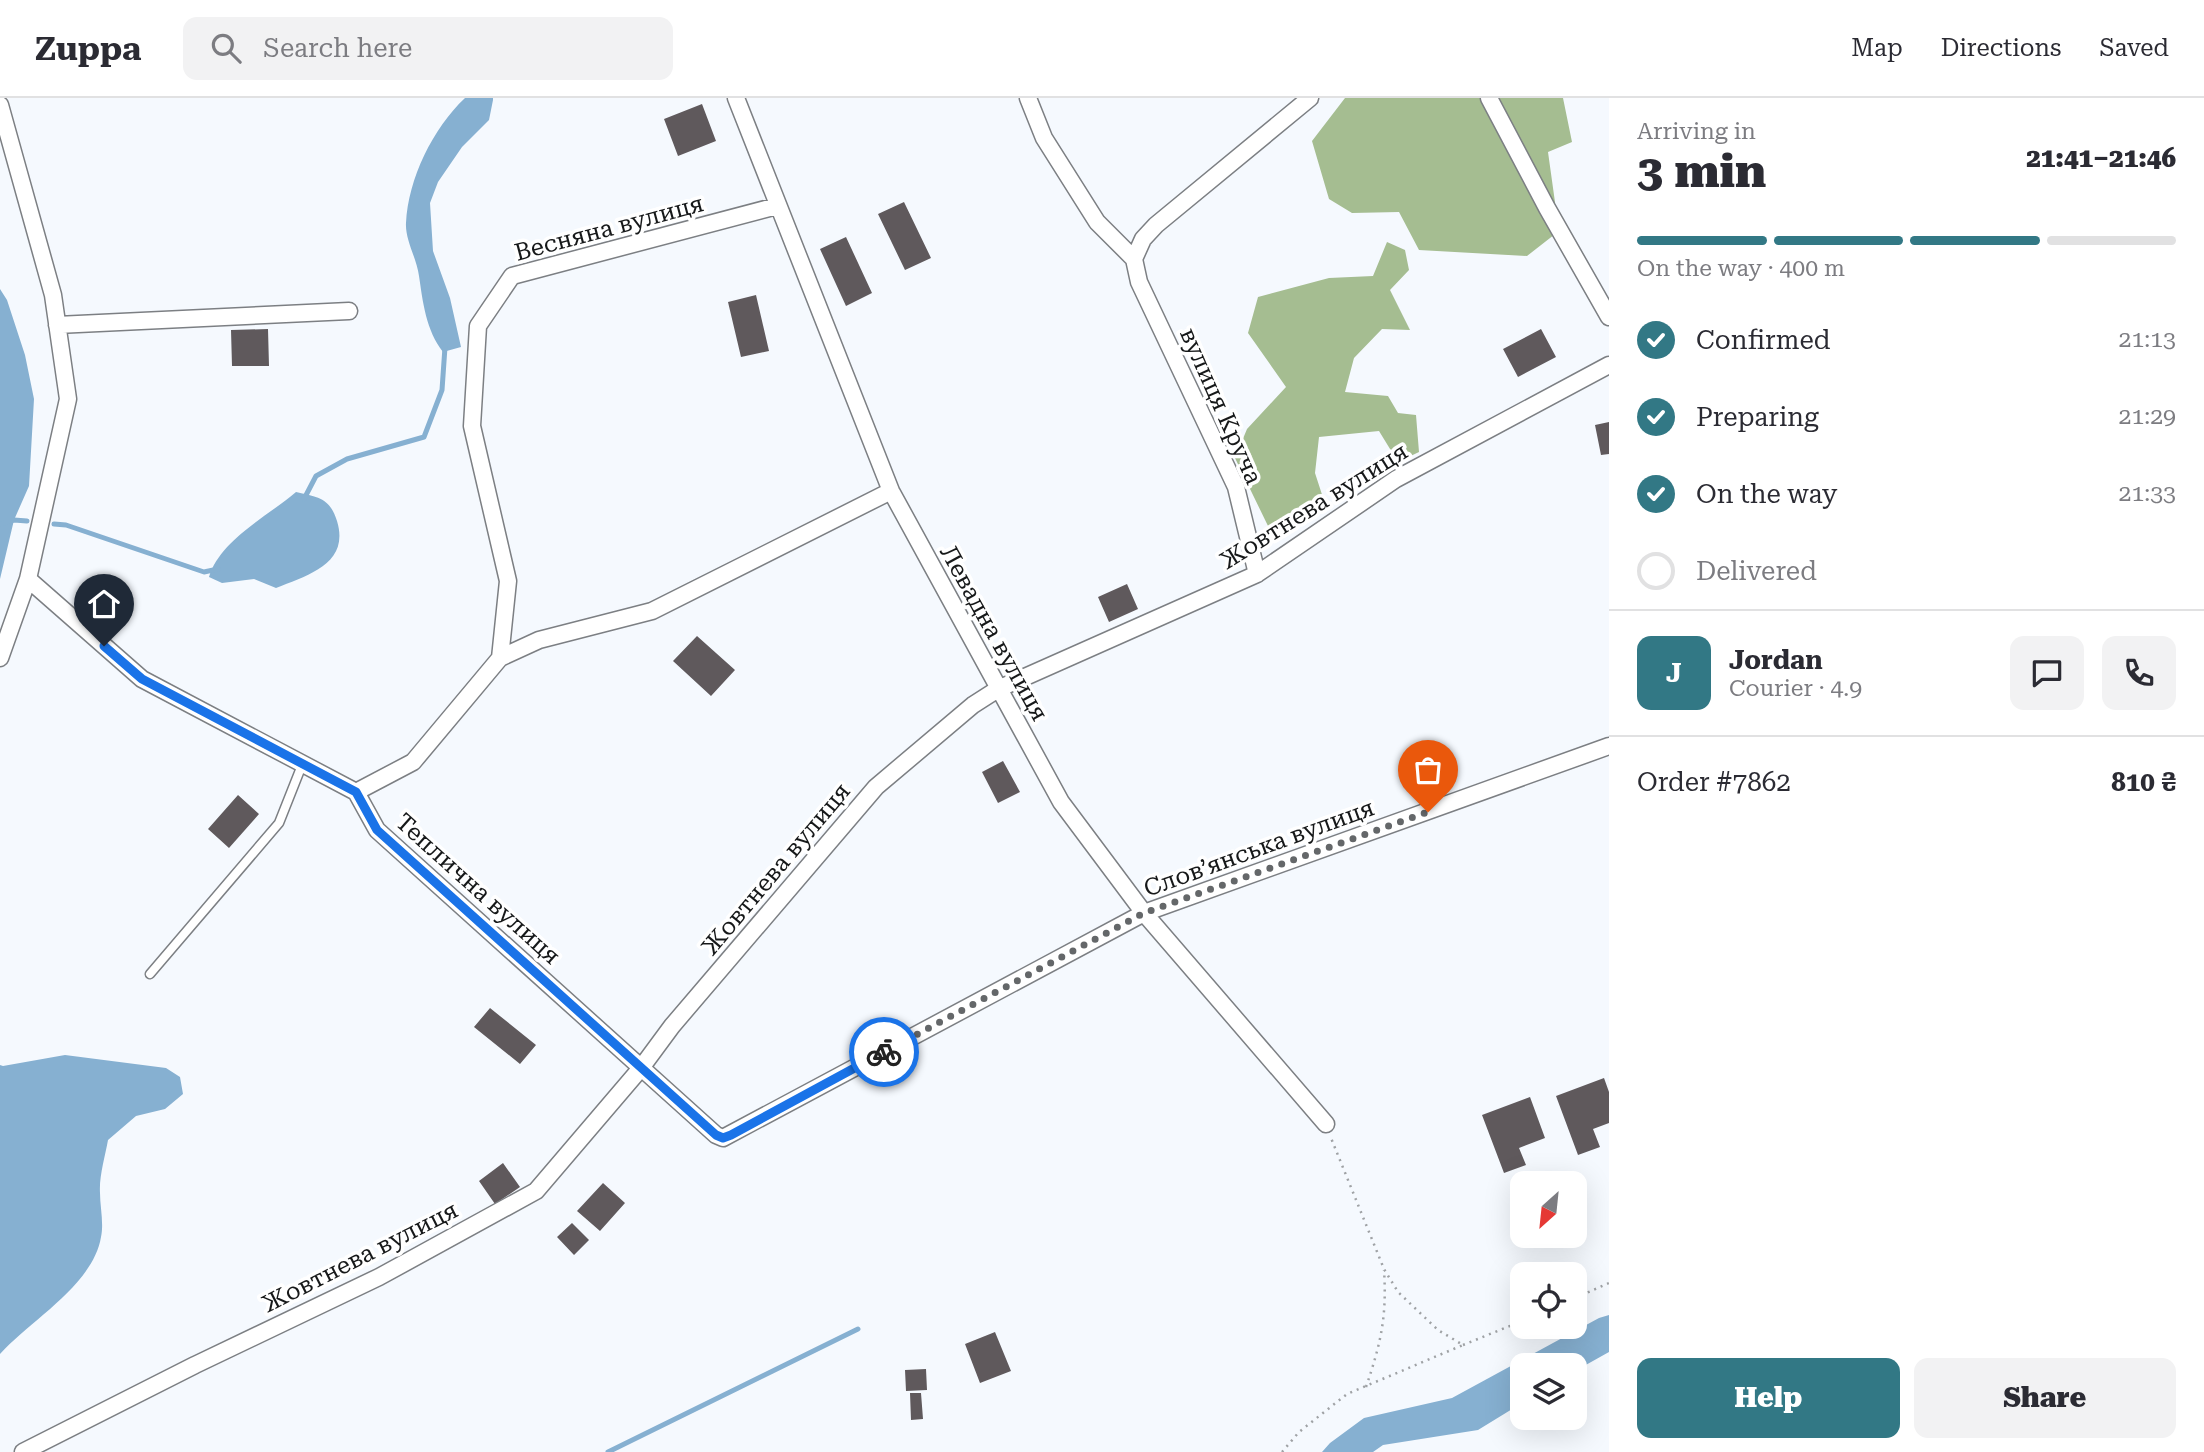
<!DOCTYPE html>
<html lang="en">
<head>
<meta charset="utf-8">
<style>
	:root { --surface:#fff; --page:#f2f2f3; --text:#2b2b33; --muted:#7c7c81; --line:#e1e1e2; --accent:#327885 }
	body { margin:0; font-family:"Roboto Serif",serif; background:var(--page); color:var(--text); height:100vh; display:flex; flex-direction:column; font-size:26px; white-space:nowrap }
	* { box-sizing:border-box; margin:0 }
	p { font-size:23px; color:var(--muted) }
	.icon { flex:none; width:38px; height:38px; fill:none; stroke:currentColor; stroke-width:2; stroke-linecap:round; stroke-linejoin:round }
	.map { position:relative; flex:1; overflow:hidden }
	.panel { display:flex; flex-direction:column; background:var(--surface); width:595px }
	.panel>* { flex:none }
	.needle { width:46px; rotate:207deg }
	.tools { position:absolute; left:1510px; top:1073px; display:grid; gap:14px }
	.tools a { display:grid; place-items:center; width:77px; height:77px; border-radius:14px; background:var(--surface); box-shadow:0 7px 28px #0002; font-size:35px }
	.pin { position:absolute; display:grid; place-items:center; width:60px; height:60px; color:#fff; margin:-72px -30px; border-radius:50% 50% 50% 0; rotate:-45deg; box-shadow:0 0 7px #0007 }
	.pin .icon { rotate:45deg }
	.courier { position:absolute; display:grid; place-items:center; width:70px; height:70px; margin:-35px; border:5px solid #1a73e8; border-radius:50%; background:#fff; color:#222; box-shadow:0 2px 9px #0007 }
	.head em { font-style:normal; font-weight:800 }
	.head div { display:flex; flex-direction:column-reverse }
	.head { display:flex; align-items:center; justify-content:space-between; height:119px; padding:0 28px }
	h1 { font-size:46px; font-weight:800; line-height:52px }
	.bar { display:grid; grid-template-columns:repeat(4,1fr); gap:10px 7px; align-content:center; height:84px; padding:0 28px }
	.bar i { height:9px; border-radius:5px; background:var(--line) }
	.bar .on { background:var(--accent) }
	.bar p { grid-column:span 4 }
	.line { display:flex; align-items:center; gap:18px; padding:0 28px; border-top:2px solid var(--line) }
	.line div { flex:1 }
	.round { display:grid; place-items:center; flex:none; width:74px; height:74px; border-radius:14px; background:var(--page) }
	ol { padding:0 28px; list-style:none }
	li { display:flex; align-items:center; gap:21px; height:77px }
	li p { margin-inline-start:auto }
	li .icon { padding:7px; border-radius:50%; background:var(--accent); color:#fff; stroke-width:4 }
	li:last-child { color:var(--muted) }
	li i { width:38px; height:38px; border:4px solid var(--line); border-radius:50% }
	.action { display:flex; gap:14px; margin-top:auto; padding:14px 28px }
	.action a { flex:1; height:80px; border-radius:14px; background:var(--accent); color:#fff; font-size:28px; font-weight:800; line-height:80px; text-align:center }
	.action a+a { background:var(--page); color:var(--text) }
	header { display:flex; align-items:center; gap:42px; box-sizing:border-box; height:98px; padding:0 35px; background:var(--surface); border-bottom:2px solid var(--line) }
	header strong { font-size:33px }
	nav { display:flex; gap:38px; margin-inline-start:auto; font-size:24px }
	.search { width:490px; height:63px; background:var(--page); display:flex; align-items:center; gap:18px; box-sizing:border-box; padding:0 24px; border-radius:14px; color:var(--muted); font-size:26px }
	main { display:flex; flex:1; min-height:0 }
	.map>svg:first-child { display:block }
	.forest { fill:#a5bd91 }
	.water { fill:#86b0d1 }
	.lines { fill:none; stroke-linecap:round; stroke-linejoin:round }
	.stream { stroke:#86b0d1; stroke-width:5 }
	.building { fill:#5f595c }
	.service-casing { stroke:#7c7f83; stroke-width:11 }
	.minor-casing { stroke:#7c7f83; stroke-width:19 }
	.path { stroke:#9fa2a5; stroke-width:2.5; stroke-dasharray:2 5; stroke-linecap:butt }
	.service { stroke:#fff; stroke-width:8 }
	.minor { stroke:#fff; stroke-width:16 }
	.done { stroke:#646769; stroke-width:7; stroke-dasharray:0 12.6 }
	.route { stroke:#1a73e8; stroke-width:9 }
	.labels { text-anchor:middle; stroke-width:7; stroke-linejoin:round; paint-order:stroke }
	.street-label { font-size:24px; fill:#161819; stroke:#fff }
</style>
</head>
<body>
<header>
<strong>Zuppa</strong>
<div class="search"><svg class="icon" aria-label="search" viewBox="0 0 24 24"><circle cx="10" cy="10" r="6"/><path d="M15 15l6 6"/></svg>Search here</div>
<nav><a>Map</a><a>Directions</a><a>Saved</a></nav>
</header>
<main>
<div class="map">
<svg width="1609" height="1354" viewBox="0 0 1609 1354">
	<rect width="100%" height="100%" fill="#f5f9fe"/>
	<!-- forest -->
	<path class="forest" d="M1345,0H1563L1572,44L1548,54L1559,133L1527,158L1419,152L1399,114L1352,115L1329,101L1312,43Z
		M1387,144L1405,152L1409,172L1390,192L1410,232L1382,231L1354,260L1345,294L1388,298L1398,315L1416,317L1419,354L1398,364L1379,333L1319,339L1315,375L1327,412L1295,427L1269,430L1235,360L1247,331L1286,289L1248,235L1258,199L1329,180L1373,178Z"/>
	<!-- water -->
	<path class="water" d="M465,0H493V2L489,22L462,49L438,84L430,105L433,153L450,200L461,249L443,254C426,232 423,205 419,178C417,161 405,142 406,125C408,81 433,30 465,0Z
		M0,191L7,202L25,257L34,301L29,388L14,422L0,481Z
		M296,394C318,399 330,400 337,423C350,466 308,477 276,490L254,481L222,485L209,479C220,442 268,418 296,394Z
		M65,957L166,970L180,979L183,996L165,1011L136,1018L108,1042C105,1059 99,1078 100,1095C100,1109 104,1125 101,1139C93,1187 31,1222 0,1256V967L3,968Z
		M1609,1217V1254L1575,1273V1267H1522V1305L1478,1332L1383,1347L1373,1354H1322L1330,1345L1364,1320L1452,1300L1599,1220Z"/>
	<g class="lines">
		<!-- stream -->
		<path class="stream" d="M304,401L316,378L347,361L424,339L442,292L445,249
			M0,426L14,422L27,423
			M54,426L66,427L204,474L218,471
			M608,1354L858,1231"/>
	</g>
	<!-- building -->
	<path class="building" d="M702,6L716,43L678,58L664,21Z
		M904,104L931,160L905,172L878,116Z
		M846,139L872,195L846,208L820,151Z
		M756,197L769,253L741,259L728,204Z
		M268,231L269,268H232L231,232Z
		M1541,231L1556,259L1518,279L1503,251Z
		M1609,324V356L1601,357L1595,327Z
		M1127,486L1138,511L1109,524L1098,499Z
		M697,538L735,572L711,598L673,563Z
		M1003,663L1020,694L998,705L982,674Z
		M238,697L259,716L229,750L208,731Z
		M490,910L536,947L520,966L474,929Z
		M1604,980L1609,994V1025L1593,1031L1600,1049L1578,1057L1556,998Z
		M1530,999L1545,1040L1519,1050L1526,1067L1504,1075L1482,1017Z
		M503,1065L520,1089L495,1106L479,1083Z
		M603,1085L625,1105L600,1133L577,1113Z
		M572,1125L589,1142L574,1157L557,1139Z
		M995,1234L1011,1273L980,1285L965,1246Z
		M926,1271L927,1292L906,1293L905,1272Z
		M910,1295H921L923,1321L911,1322Z"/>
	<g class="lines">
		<defs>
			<path id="service" d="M150,876L279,725L302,667"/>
			<path id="minor" d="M736,0L891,393L1061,704L1144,815L1326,1026
				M1028,0L1044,40L1097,124L1134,161
				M1489,0L1547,110L1609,219
				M0,7L53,197L68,301L28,481L0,560
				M57,227L349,213
				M1257,476L1236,389L1139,184L1134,161L1143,141L1156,127L1310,0
				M28,481L142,581L356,694L377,732L716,1037L723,1040L1144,815L1609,648
				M500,560L539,542L652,513L891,393
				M356,694L413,664L500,560L508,483L472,328L478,228L512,178L777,108
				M23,1354L195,1267L379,1179L536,1093L641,970L672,928L876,689L973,607L998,591L1257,476L1396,381L1609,267"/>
		</defs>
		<!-- service casing -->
		<use href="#service" class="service-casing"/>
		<!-- minor casing -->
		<use href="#minor" class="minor-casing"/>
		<!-- path -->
		<path class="path" d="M1575,1200L1609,1185
			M1463,1247L1522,1223
			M1366,1289C1381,1245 1387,1218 1384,1172
			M1282,1354L1299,1334L1347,1296L1463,1247L1438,1232L1398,1194L1384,1171L1331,1040"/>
		<!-- service -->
		<use href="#service" class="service"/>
		<!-- minor -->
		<use href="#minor" class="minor"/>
	</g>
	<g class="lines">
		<!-- done -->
		<path class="done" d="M884,954L1144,815L1428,714"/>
		<!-- route -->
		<path class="route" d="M104,548L142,581L356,694L377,732L716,1037L723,1040L731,1037L884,954"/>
	</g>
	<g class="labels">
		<!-- street labels -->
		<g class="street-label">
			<text transform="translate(609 130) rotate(-15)" y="8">Весняна вулиця</text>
			<text transform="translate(1221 308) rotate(66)" y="8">вулиця Круча</text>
			<text transform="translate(1314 408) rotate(-32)" y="8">Жовтнева вулиця</text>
			<text transform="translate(994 535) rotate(61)" y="8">Левадна вулиця</text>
			<text transform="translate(1259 750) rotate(-20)" y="8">Словʼянська вулиця</text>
			<text transform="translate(776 771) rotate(-50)" y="8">Жовтнева вулиця</text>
			<text transform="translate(478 791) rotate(42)" y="8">Теплична вулиця</text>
			<text transform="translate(360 1159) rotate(-27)" y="8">Жовтнева вулиця</text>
		</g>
	</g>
</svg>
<div class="tools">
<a><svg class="needle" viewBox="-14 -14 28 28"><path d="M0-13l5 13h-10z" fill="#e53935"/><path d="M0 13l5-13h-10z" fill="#7c7c81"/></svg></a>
<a><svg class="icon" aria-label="locate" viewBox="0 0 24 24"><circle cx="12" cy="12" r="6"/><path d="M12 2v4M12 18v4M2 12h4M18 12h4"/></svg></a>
<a><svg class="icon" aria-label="layers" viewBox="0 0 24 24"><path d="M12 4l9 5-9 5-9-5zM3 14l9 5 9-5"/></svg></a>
</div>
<div class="pin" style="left:1428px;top:714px;background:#ea580c"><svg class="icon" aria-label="bag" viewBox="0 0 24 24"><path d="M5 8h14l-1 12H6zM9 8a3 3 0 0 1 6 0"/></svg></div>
<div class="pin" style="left:104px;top:548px;background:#1f2937"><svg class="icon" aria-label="home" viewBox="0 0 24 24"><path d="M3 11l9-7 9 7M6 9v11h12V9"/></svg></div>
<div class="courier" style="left:884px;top:954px"><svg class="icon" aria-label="bike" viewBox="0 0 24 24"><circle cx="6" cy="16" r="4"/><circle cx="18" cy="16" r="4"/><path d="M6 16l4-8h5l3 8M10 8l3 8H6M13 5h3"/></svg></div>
</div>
<section class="panel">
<div class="head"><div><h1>3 min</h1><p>Arriving in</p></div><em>21:41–21:46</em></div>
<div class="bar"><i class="on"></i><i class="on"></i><i class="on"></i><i></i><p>On the way · 400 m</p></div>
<ol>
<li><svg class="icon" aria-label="check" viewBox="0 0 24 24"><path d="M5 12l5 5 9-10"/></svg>Confirmed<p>21:13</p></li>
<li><svg class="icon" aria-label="check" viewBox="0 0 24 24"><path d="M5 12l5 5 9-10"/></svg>Preparing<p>21:29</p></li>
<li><svg class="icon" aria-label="check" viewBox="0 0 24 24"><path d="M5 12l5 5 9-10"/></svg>On the way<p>21:33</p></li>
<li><i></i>Delivered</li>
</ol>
<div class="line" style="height:126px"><b class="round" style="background:var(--accent);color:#fff">J</b><div><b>Jordan</b><p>Courier · 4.9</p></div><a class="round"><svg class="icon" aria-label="chat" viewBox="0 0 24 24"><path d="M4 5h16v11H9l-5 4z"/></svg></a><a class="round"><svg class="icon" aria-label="phone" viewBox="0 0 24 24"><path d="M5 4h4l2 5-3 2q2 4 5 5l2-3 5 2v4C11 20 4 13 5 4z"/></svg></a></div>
<div class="line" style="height:91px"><div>Order #7862</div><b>810 ₴</b></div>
<div class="action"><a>Help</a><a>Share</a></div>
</section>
</main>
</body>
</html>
